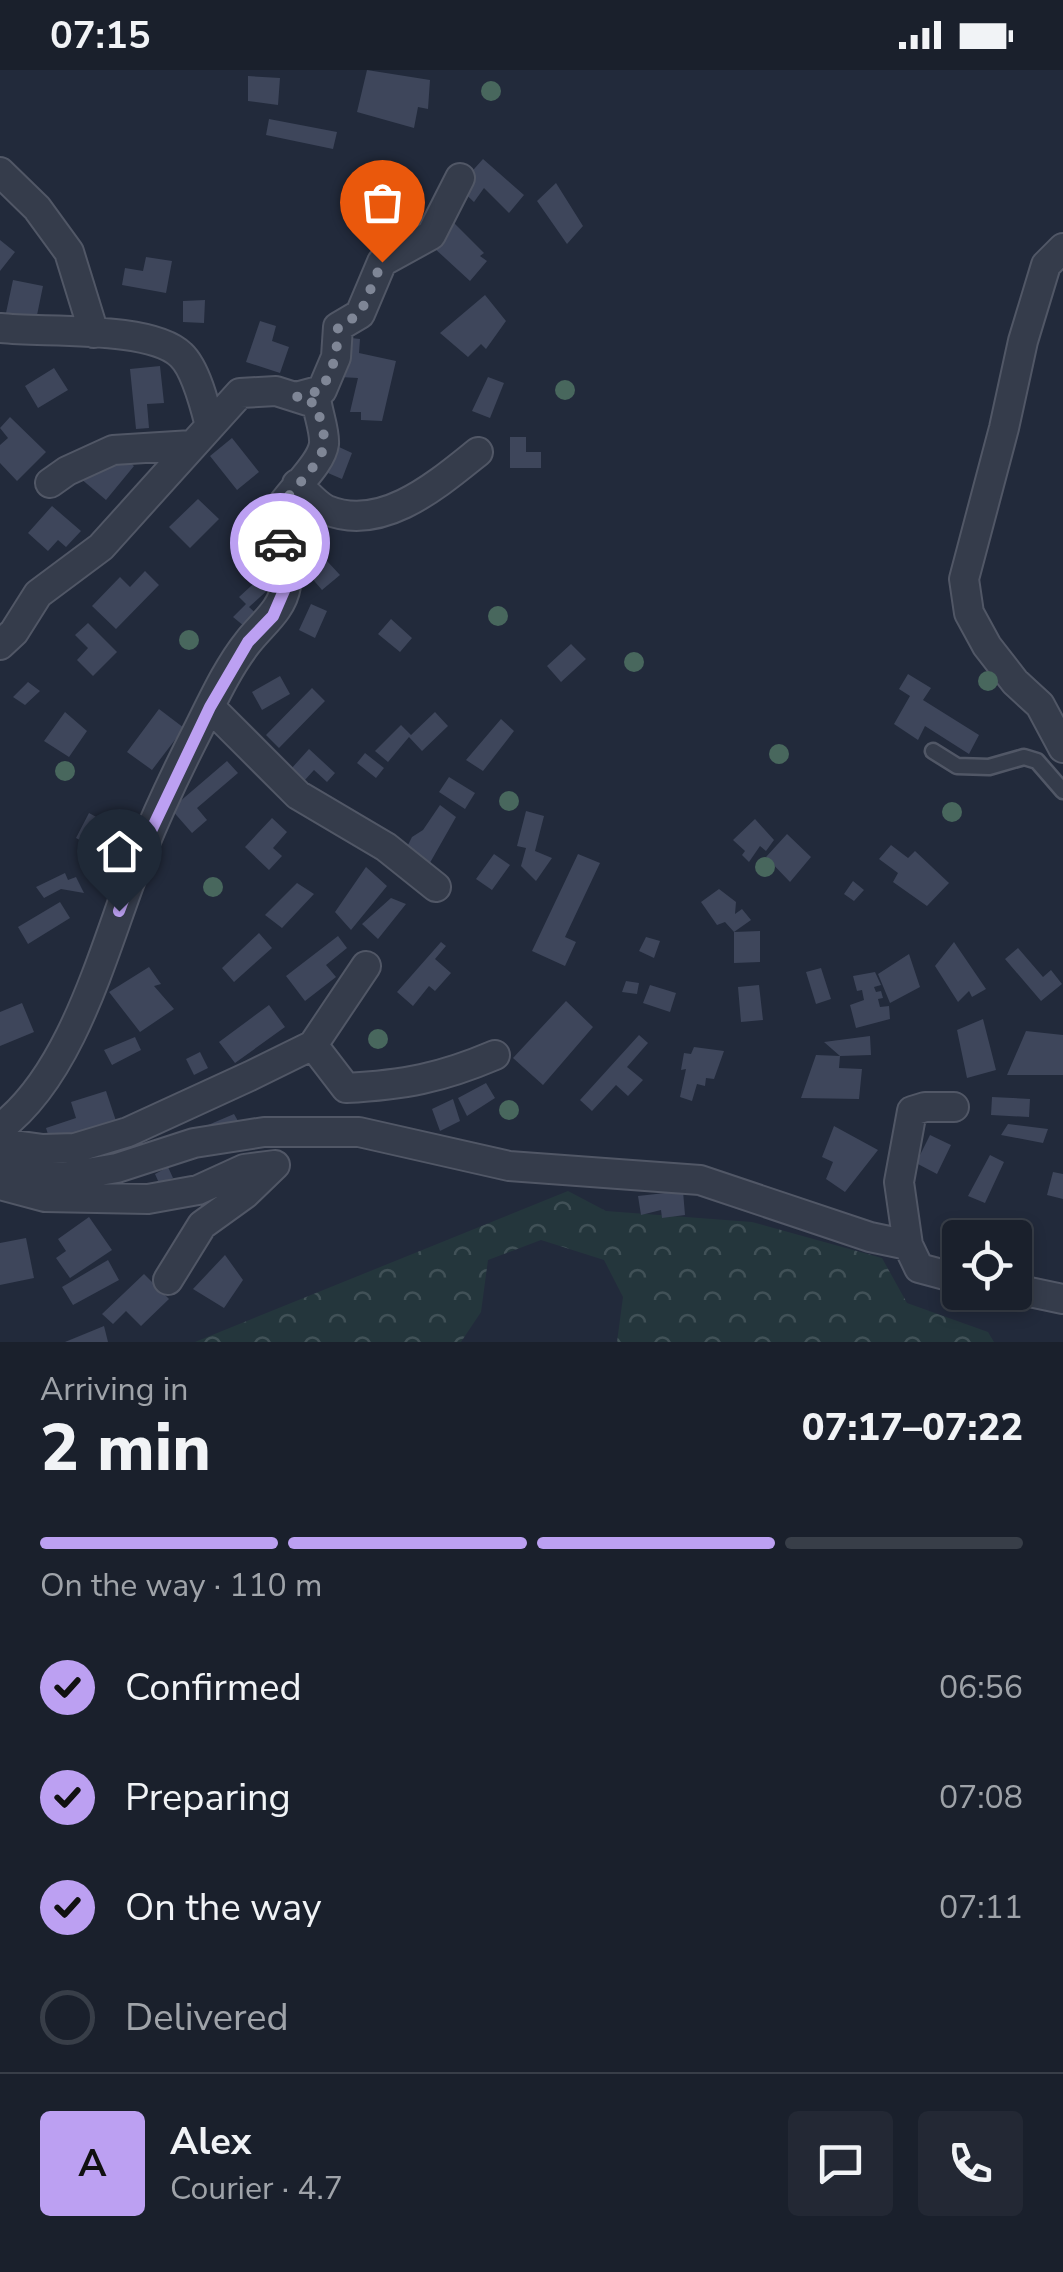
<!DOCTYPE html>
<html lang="en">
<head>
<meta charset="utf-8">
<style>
	:root { --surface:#1a202c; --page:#232834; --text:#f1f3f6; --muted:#9fa3a9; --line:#383e48; --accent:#bca0f2 }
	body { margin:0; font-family:"Nunito Sans",sans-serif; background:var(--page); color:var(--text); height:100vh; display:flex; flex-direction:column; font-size:38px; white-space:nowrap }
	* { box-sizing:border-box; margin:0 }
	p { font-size:32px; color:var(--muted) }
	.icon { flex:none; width:55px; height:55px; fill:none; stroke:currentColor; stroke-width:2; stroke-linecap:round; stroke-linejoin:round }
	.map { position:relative; height:1272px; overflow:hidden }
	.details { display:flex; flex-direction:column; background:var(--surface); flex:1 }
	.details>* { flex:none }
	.controls { position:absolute; left:942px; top:1150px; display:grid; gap:20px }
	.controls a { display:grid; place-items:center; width:90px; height:90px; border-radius:10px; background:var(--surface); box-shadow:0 5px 15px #0003,0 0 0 2px var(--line); font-size:50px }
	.pin { position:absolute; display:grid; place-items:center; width:85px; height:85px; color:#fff; margin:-102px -42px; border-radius:50% 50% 50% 0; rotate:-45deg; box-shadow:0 0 10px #0007 }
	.pin .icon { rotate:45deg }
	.courier { position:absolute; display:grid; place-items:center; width:100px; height:100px; margin:-50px; border:8px solid #bca0f2; border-radius:50%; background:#fff; color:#222; box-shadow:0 2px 12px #0007 }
	.overview em { font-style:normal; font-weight:800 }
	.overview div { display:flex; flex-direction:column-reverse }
	.overview { display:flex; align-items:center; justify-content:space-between; height:170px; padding:0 40px }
	h1 { font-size:65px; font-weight:800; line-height:75px }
	.bar { display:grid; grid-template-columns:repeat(4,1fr); gap:15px 10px; align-content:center; height:120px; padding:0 40px }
	.bar i { height:12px; border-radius:8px; background:var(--line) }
	.bar .on { background:var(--accent) }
	.bar p { grid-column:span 4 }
	.line { display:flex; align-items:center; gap:25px; padding:0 40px; border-top:2px solid var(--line) }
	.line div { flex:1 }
	.round { display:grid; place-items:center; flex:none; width:105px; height:105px; border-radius:10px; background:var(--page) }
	ol { padding:0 40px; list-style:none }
	li { display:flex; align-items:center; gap:30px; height:110px }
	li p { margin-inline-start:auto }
	li .icon { padding:10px; border-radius:50%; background:var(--accent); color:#111; stroke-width:4 }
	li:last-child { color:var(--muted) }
	li i { width:55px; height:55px; border:5px solid var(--line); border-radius:50% }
	.status { display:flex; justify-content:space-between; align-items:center; height:70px; padding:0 50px; background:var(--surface); direction:ltr }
	.status svg { height:28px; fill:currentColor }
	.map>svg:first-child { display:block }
	.forest { fill:url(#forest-crowns) }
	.building { fill:#3e465b }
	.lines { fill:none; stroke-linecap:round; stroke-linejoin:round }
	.service-casing { stroke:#515766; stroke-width:19 }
	.minor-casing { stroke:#515766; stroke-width:32 }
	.service { stroke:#353c4b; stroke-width:14 }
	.minor { stroke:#353c4b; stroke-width:28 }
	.tree { fill:#48675d }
	.done { stroke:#7f8696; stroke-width:10; stroke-dasharray:0 18 }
	.route { stroke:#bca0f2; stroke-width:12 }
</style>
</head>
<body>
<div class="status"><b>07:15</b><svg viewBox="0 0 49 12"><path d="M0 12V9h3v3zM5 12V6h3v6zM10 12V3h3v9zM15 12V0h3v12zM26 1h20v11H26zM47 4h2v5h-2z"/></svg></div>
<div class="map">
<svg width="1063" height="1272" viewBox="0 0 1063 1272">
	<defs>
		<pattern id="forest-crowns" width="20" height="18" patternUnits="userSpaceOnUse" patternTransform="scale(2.5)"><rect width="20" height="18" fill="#24363c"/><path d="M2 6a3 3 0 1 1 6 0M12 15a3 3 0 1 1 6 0" fill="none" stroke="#415157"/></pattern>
	</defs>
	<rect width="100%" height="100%" fill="#222a3b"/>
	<!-- forest -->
	<path class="forest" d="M568,1121L606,1141L752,1152L882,1188L907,1233L988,1262L994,1272H617L623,1227L604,1190L541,1170L488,1190L481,1242L461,1272H195Z"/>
	<!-- building -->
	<path class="building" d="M367,0L430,10L428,39L418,37L414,58L357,42Z
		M248,6L280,8L278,35L248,31Z
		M269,49L337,62L333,79L266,65Z
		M483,89L524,125L509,143L484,118L474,132L458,117Z
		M556,113L583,156L567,174L537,131Z
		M452,151L484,183L480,186L487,191L470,211L433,177Z
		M0,170L15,182L0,201Z
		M146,187L172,191L166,223L122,215L125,198L143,201Z
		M13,210L43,216L36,250L6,243Z
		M485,225L506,251L486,279L481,274L468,287L440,263Z
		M205,230L204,253L183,252V231Z
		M260,251L276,256L272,271L289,277L280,303L246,292Z
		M342,267L360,269L359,283L396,291L382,351L361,350V342H350L358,308L340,307Z
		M160,296L164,333L147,334L149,358L136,359L130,299Z
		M54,298L68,320L38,338L25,316Z
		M488,307L504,313L490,348L472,341Z
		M10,347L46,382L17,411L0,393V375L8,368L0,358Z
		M510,367H526V382H541V398H510Z
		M232,368L259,402L237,420L210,386Z
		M107,375L134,396L106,430L80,408Z
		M339,377L352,383L342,409L328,403Z
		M198,429L219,449L190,478L169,457Z
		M52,436L81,461L66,477L58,470L48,481L28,463Z
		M327,491L340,505L322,520L310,506Z
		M145,501L159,515L116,559L92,536L120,507L130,517Z
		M260,508L271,517L249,537L266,553L255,565L233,547L246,534L239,527Z
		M311,534L327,541L315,568L299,560Z
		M391,549L412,568L400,582L378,564Z
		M88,553L117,582L93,606L77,590L88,578L75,565Z
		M571,574L586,589L561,612L547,596Z
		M908,604L931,618L923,630L979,665L969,684L925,656L918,670L894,654L910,626L899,619Z
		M280,606L290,624L262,640L252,622Z
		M28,612L40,621L25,635L13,627Z
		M312,618L325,631L279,678L266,665Z
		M159,639L184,658L152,700L127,682Z
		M65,642L87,661L69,687L44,671Z
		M435,642L448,656L422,681L409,667L388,692L375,681L401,655L411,665Z
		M501,649L514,661L483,701L466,690Z
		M309,679L335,703L327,712L314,700L304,711L291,699Z
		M365,683L384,698L376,708L357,693Z
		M227,691L238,703L197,738L207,750L192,763L171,739Z
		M449,707L475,723L465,739L439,722Z
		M440,735L456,747L427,798L404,783L412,767L423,760Z
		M526,741L544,746L535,781L552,788L536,811L521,796L526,778L517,776Z
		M89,743L111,755L98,780L76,768Z
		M272,748L287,762L273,778L282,786L269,800L245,777Z
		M755,749L774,770L766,781L760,776L749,792L742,785L745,781L733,770Z
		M787,764L811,787L790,812L766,787Z
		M891,775L908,788L915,781L949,813L927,836L893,812L898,803L879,789Z
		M494,784L510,795L492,820L476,809Z
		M578,784L600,793L565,867L576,872L565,896L532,881Z
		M366,797L387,816L351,860L335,842Z
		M65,803L68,810L76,807L84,823L61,819L44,828L36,817Z
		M853,811L864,820L854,831L844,824Z
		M297,813L314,824L282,858L265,845Z
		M719,819L736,832L735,844L742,839L751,850L734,862L760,861V892L734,893V862L725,852L717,855L701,832Z
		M391,828L406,834L378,869L362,854Z
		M60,832L70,848L28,874L18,857Z
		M259,863L272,878L234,912L222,898Z
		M338,866L347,878L326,895L336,907L305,931L286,906Z
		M646,867L660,871L654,888L639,881Z
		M441,872L446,876L435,889L451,903L435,921L429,916L413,936L397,922Z
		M954,872L986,919L972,927L969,921L958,932L935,896Z
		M1018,878L1043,907L1051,900L1062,914L1041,931L1005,889Z
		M909,884L920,917L890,933L878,904Z
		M149,897L161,914L154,916L174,939L140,962L109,922Z
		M821,898L831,929L816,934L806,902Z
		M875,902L881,915L874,917L876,922L881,921L883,928L878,929L880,937L889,936L890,949L856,958L850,935L864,930L862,920L857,921L853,906Z
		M626,911L639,913L637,924L622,922Z
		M650,915L676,923L670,942L643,933Z
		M759,915L763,950L741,952L738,917Z
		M566,931L593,957L543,1015L513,988Z
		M22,933L34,962L0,976V942Z
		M269,935L285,957L235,993L219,972Z
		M983,949L996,1000L967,1008L957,960Z
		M1026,961L1063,965V1005H1007Z
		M639,965L648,973L627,997L643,1010L628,1026L616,1015L592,1041L580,1030Z
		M870,966L871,985L840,986L824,972Z
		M135,967L141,980L112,995L104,980Z
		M694,977L724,981L714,1009L706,1008L705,1016L697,1014L692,1031L680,1027L686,999L681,1000L684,983L691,984Z
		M200,982L208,998L194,1005L186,989Z
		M816,985L840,986L839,998L862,999L859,1029L801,1028Z
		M486,1013L495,1028L467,1046L458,1028Z
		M106,1021L117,1054L51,1074L46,1058L76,1048L71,1032Z
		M992,1027L1030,1029L1029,1047L991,1045Z
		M453,1029L460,1051L440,1061L432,1039Z
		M234,1044L246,1065L201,1058Z
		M1008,1054L1048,1059L1043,1073L1001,1065Z
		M834,1056L878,1080L845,1122L826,1109L833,1092L822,1087Z
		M930,1065L951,1075L937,1104L916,1093Z
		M990,1085L1004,1092L985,1133L968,1126Z
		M168,1097L173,1108L159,1113L155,1104Z
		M1053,1102L1063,1104V1129L1047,1125Z
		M683,1121L685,1145L662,1148L661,1140L641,1145L638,1126Z
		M89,1147L112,1180L70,1208L56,1188L66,1181L58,1169Z
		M26,1168L34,1208L0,1215V1173Z
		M225,1185L243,1210L224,1238L193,1219Z
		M108,1190L119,1210L73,1235L62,1217Z
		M144,1204L169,1229L141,1256L126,1241L113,1254L102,1244Z
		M104,1256L108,1272H65Z"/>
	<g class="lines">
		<defs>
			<path id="service" d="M933,681L957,696L989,697L1024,687L1037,691L1063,721"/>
			<path id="minor" d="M0,102L37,138L69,182L94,263
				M1063,178L1046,195L1023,271L1004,358L964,509L969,543L987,576L1015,612L1040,635L1063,678
				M0,258C42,263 151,255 181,285C196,299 205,336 210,356
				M296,327L322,320L336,287L338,257L360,244L382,192L431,165L460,108
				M50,413L67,401L113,380L192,375
				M297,414C306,422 316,435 327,440C382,463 438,414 478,382
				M0,575L14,562L38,524L101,477L240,323L276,321L317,334C319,346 325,362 324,374C321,397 284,425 273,449C279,469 290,495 286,516C282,540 262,554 248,572C228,597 213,630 199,658C178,699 158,741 141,783C106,869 76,1001 0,1058
				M210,637L298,725L386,777L436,817
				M313,975L346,1018C404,1015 441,1008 495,985
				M0,1073L43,1079L75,1078L128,1062L250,1006L313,975L366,896
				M0,1092L19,1101L64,1107L117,1098L194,1073L264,1062H359L509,1096L700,1110L870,1167L908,1175L919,1198L960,1209
				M0,1115L45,1127L148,1129L198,1120L244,1099L275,1095L245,1124L202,1155L168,1210
				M908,1175L899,1112L912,1041L925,1037H954
				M1015,1219L1063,1229"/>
		</defs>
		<!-- service casing -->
		<use href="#service" class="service-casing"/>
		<!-- minor casing -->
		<use href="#minor" class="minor-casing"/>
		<!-- service -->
		<use href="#service" class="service"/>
		<!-- minor -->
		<use href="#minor" class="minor"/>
	</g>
	<!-- trees -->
	<g class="tree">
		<circle cx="491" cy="21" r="10"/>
		<circle cx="377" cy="123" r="10"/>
		<circle cx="565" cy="320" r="10"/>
		<circle cx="498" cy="546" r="10"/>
		<circle cx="189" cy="570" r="10"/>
		<circle cx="634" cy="592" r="10"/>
		<circle cx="988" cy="611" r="10"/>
		<circle cx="779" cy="684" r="10"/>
		<circle cx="65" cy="701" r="10"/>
		<circle cx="509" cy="731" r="10"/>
		<circle cx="952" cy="742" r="10"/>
		<circle cx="765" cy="797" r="10"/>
		<circle cx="213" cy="817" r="10"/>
		<circle cx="378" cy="969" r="10"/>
		<circle cx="509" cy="1040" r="10"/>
	</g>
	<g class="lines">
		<!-- done -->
		<path class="done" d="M280,473L273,449C284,425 322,396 324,374C325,362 319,346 316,334L296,327L322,320L336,287L338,257L360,244L382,192"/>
		<!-- route -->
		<path class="route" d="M119,841L141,782L210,637L248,572L273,546L286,516L280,473"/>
	</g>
</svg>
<div class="controls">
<a><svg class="icon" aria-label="locate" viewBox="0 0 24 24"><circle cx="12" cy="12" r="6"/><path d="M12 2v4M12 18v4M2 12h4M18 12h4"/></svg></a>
</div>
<div class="pin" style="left:382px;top:192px;background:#ea580c"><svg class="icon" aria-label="bag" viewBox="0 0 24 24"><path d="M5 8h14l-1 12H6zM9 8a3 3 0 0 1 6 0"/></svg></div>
<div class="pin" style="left:119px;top:841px;background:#1f2937"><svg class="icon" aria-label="home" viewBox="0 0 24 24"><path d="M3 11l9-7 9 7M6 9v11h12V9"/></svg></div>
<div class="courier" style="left:280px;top:473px"><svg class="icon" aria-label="car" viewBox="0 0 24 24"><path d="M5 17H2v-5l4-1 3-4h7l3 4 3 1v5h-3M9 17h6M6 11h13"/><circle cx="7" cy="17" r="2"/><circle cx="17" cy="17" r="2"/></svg></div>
</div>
<section class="details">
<div class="overview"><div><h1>2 min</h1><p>Arriving in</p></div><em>07:17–07:22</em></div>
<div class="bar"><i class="on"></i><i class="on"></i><i class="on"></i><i></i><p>On the way · 110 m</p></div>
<ol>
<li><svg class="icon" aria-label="check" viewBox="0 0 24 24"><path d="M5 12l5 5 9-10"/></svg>Confirmed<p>06:56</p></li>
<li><svg class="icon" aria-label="check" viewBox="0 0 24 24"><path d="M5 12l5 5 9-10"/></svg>Preparing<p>07:08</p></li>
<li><svg class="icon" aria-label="check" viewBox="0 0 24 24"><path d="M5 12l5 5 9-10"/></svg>On the way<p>07:11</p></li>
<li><i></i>Delivered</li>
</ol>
<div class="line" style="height:180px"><b class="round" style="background:var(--accent);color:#111">A</b><div><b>Alex</b><p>Courier · 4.7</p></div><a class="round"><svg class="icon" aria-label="chat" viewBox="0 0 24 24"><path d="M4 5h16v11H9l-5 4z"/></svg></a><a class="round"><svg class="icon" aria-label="phone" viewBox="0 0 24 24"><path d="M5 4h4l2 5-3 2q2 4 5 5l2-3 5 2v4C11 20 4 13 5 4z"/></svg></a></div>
</section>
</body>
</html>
